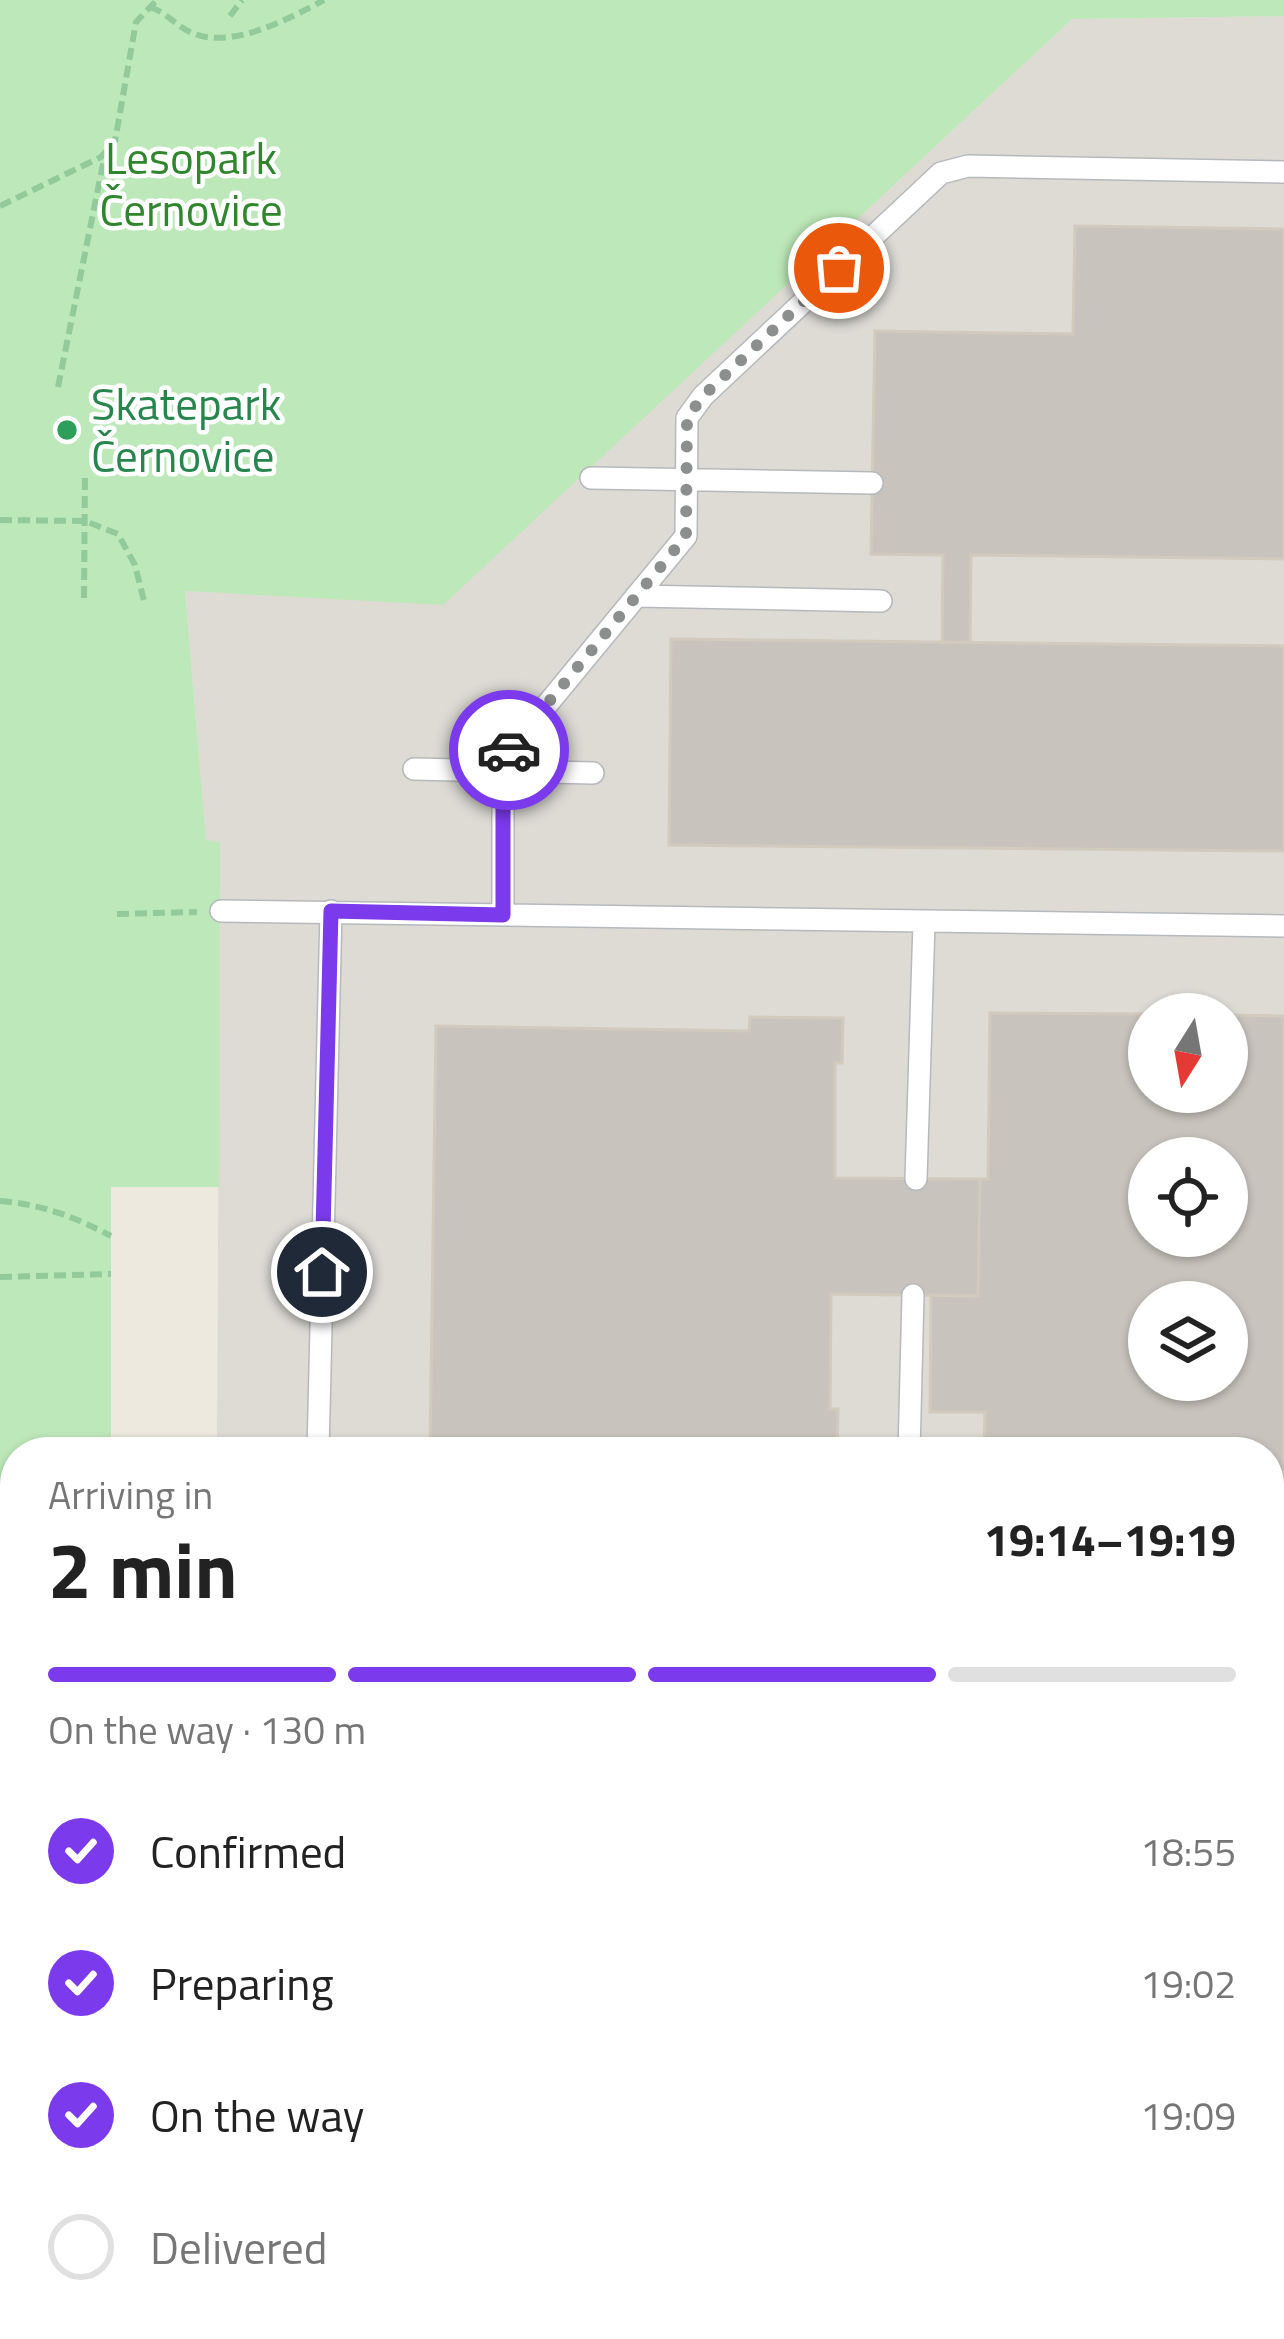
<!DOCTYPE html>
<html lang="en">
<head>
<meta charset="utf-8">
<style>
	:root { --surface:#fff; --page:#f6f6f6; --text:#222; --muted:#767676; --line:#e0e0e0; --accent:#7c3aed }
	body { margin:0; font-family:"Titillium Web",sans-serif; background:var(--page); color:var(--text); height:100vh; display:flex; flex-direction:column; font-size:45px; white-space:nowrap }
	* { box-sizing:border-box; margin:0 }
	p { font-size:39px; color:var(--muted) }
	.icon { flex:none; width:66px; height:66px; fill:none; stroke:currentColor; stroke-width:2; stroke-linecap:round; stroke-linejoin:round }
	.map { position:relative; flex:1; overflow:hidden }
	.panel { position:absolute; left:0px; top:1437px; width:1284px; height:903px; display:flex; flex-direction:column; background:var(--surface); border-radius:48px 48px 0 0; box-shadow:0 3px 9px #0004 }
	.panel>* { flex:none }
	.needle { width:78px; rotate:191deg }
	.tools { position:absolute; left:1128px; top:993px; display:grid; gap:24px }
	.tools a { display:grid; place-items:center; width:120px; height:120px; border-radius:50%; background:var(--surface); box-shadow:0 3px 9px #0004; font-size:60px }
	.pin { position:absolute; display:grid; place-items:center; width:102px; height:102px; color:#fff; margin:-51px; border:6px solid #fff; border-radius:50%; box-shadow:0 3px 12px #0007 }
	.courier { position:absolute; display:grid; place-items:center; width:120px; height:120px; margin:-60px; border:9px solid #7c3aed; border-radius:50%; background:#fff; color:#222; box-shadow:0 3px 15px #0007 }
	.headline em { font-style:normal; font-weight:700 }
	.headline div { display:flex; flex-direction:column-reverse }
	.headline { display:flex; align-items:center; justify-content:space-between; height:204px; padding:0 48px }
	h1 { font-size:78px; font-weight:700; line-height:90px }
	.bar { display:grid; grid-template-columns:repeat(4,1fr); gap:18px 12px; align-content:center; height:144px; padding:0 48px }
	.bar i { height:15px; border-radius:9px; background:var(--line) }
	.bar .current { background:var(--accent) }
	.bar p { grid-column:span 4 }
	ol { padding:0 48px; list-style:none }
	li { display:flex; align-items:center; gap:36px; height:132px }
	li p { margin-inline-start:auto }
	li .icon { padding:12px; border-radius:50%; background:var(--accent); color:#fff; stroke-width:4 }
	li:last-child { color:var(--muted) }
	li i { width:66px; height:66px; border:6px solid var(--line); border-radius:50% }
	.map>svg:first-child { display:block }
	.industrial { fill:#dddbd4; fill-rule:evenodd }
	.education { fill:#ddd8ce }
	.green { fill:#bde8b9 }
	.building { fill:#c8c3bc; stroke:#d2cabd; stroke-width:3; fill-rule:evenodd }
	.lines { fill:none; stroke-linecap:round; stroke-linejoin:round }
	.service-casing { stroke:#b5b9be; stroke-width:24 }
	.minor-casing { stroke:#b5b9be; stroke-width:45 }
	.path { stroke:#92ca9c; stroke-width:6; stroke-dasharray:12 6; stroke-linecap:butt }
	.service { stroke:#fff; stroke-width:21 }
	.minor { stroke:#fff; stroke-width:42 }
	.done { stroke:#8c8f8e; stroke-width:12; stroke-dasharray:0 21.6 }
	.route { stroke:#7c3aed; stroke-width:15 }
	.leisure-dot { fill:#2e9e5b; stroke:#fff; stroke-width:4.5 }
	.labels { text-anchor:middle; stroke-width:9; stroke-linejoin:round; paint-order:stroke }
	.park-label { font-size:45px; fill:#30862d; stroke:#fff }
	.leisure-label { font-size:45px; fill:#27864d; stroke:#fff; text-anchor:start }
</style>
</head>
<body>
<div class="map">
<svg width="1284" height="2339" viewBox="0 0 1284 2339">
	<rect width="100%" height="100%" fill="#ede9df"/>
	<!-- industrial -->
	<path class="industrial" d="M1284,16V2094H1269V1452H217L220,843L206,841L185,591L443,604L1072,19ZM1149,1014H1227V1092H1149ZM1149,1158H1227V1236H1149ZM1149,1302H1227V1380H1149Z"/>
	<!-- education -->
	<path class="education" d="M0,1930H15V2325H583L582,2339H0Z"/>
	<!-- green -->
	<path class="green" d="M0,0H1284V16L1072,19L443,605L185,591L206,840L220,842L219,1187H111V1452H15V1841H0Z
		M1269,2094H1284V2339H996V2325H1269Z
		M138,2325H504L503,2339H138Z"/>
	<!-- building -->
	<path class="building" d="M1075,226L1284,229V559L971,555L970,642L942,643L943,555L871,554L875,331L1073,334Z
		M671,639L1284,646V851L669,845Z
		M990,1013L1149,1014V1092H1227V1015L1284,1016V1945H1269V1452H984L985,1412H930L931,1295L978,1296L980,1179H988ZM1149,1158H1227V1236H1149ZM1149,1302H1227V1380H1149Z
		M750,1017L843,1018L842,1063H835V1178L980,1179L978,1296L831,1294L830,1409H838L837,1452H430L436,1026L749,1031Z
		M0,2075H5L2,2339H0Z
		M772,2325H838V2339H772Z
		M905,2325H970V2339H905Z"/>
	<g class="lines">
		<defs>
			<path id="service" d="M591,478L872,483
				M636,596L881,601
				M414,769L593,773
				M221,911L1284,926
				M503,915V758L686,536L687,418L703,396L941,173L968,166L1284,172
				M916,1179L924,923
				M318,1452L331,911
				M909,1452L913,1295
				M1269,2001H1284
				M0,2062L15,2065
				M68,2339V2325"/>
			<path id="minor" d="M0,1869H15"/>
		</defs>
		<!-- service casing -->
		<use href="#service" class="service-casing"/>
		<!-- minor casing -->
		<use href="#minor" class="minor-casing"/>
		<!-- path -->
		<path class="path" d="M150,7C166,12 175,25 190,32C230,51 288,19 324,0
			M230,16L242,0
			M0,206L101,157L115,141L136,22L157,0
			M58,387L105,154
			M0,520L85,521L118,534L135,565L145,605
			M84,598L85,472
			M117,914L197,912
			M0,1201C41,1204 75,1217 111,1236
			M0,1277L111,1274"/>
		<!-- service -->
		<use href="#service" class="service"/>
		<!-- minor -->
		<use href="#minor" class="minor"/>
	</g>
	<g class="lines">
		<!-- done -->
		<path class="done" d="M509,750L686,536L687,418L703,396L839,268"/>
		<!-- route -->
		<path class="route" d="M322,1272L331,911L503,915V758L509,750"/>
	</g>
	<!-- markers -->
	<circle class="leisure-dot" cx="67" cy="430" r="12"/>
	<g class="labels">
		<!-- park labels -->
		<g class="park-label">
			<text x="191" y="174">Lesopark<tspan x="191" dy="52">Černovice</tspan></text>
		</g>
		<!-- leisure labels -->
		<g class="leisure-label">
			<text x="91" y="420">Skatepark<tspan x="91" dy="52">Černovice</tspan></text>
		</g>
	</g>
</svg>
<div class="tools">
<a><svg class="needle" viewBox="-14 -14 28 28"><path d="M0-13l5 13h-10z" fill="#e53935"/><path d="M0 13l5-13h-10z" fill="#767676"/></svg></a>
<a><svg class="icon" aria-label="locate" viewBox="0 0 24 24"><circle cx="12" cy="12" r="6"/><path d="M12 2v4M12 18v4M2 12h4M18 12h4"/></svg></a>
<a><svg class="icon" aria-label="layers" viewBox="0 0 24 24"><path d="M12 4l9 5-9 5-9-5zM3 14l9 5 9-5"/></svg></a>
</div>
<div class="pin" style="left:839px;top:268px;background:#ea580c"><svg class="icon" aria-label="bag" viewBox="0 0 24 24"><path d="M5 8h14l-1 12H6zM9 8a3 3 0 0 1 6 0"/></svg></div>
<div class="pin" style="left:322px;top:1272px;background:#1f2937"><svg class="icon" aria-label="home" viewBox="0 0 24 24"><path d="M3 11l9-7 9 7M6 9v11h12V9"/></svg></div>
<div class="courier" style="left:509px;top:750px"><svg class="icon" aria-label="car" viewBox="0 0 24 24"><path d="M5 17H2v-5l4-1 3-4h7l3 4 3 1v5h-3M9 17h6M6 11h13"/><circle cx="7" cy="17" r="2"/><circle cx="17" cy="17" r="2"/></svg></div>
<section class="panel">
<div class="headline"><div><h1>2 min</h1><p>Arriving in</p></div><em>19:14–19:19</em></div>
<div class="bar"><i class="current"></i><i class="current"></i><i class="current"></i><i></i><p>On the way · 130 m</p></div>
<ol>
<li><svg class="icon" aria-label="check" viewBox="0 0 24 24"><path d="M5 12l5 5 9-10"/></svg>Confirmed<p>18:55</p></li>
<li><svg class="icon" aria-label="check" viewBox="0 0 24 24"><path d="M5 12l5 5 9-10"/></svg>Preparing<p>19:02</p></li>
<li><svg class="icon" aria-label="check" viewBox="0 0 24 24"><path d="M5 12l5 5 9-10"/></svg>On the way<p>19:09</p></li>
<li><i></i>Delivered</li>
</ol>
</section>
</div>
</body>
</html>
